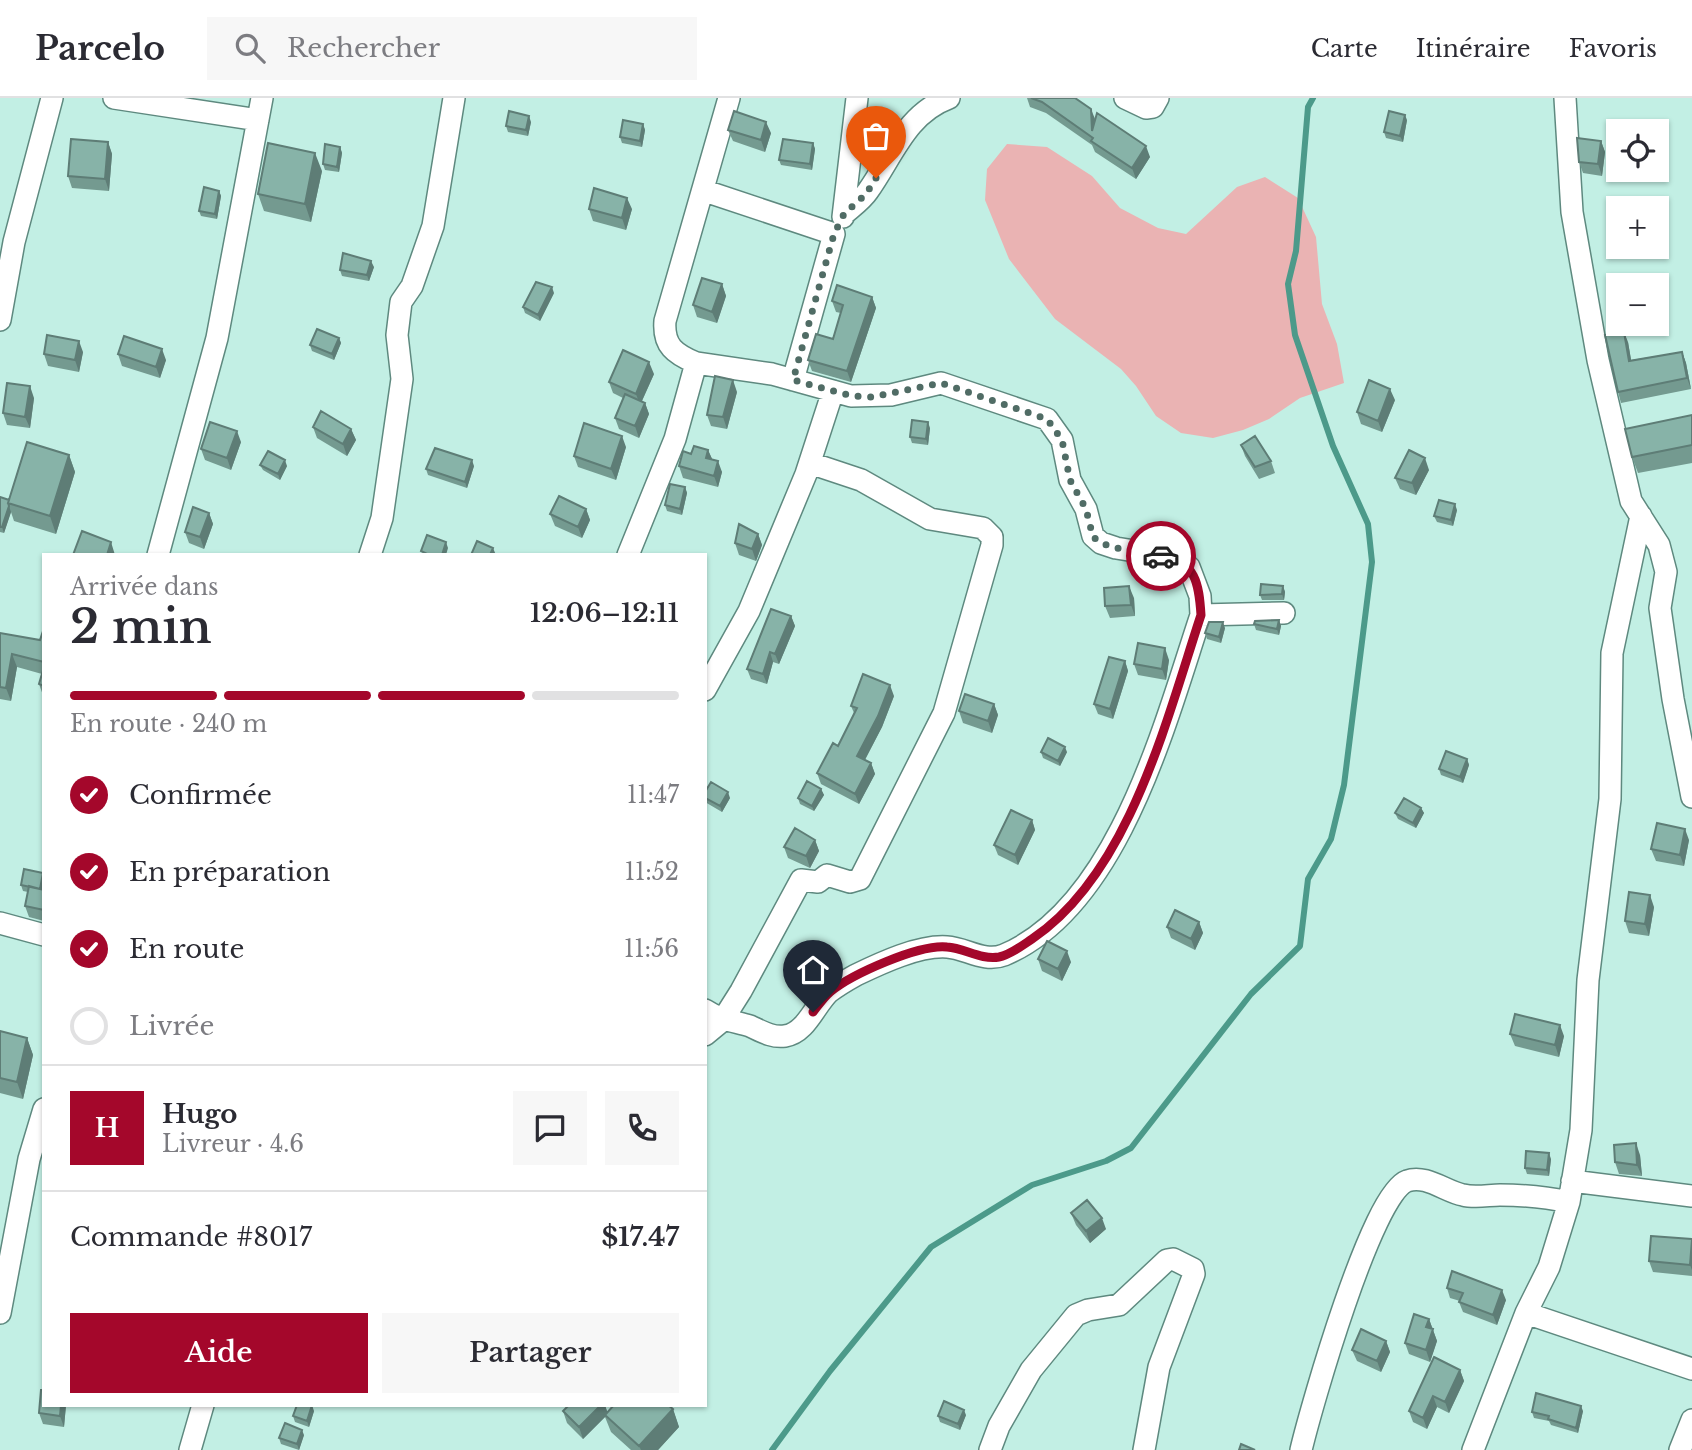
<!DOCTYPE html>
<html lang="fr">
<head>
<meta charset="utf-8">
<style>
	:root { --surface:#fff; --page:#f7f7f7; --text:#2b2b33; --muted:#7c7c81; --line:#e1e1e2; --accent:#a4072b }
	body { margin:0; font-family:"Libre Baskerville",serif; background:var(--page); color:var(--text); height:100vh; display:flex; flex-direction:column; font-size:26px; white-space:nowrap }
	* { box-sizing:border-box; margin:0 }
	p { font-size:23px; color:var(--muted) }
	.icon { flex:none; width:38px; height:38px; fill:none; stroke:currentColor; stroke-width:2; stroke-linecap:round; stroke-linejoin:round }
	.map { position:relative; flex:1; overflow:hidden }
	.panel { position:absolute; left:42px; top:455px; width:665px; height:854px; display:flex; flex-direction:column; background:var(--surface); border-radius:0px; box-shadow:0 2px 5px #0004 }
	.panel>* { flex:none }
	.controls { position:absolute; left:1606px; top:21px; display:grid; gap:14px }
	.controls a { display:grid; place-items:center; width:63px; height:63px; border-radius:0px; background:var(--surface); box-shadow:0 2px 5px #0004; font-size:35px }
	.pin { position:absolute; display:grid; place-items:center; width:60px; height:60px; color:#fff; margin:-72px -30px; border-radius:50% 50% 50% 0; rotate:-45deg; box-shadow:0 0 7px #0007 }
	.pin .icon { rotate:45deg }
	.courier { position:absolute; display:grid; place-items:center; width:70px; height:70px; margin:-35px; border:5px solid #a4072b; border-radius:50%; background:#fff; color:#222; box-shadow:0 2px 9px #0007 }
	.overview em { font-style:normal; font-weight:600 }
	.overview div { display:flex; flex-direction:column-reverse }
	.overview { display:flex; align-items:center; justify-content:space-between; height:119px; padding:0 28px }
	h1 { font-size:46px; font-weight:600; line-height:52px }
	.bar { display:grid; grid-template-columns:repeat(4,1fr); gap:10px 7px; align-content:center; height:84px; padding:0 28px }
	.bar i { height:9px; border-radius:5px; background:var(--line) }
	.bar .current { background:var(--accent) }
	.bar p { grid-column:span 4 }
	.line { display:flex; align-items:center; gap:18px; padding:0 28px; border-top:2px solid var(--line) }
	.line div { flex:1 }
	.round { display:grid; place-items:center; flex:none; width:74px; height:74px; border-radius:0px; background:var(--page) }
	ol { padding:0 28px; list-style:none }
	li { display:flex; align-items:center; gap:21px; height:77px }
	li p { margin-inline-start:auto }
	li .icon { padding:7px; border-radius:50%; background:var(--accent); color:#fff; stroke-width:4 }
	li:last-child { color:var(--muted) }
	li i { width:38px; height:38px; border:4px solid var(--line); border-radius:50% }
	.action { display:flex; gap:14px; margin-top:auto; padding:14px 28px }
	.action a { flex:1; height:80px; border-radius:0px; background:var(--accent); color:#fff; font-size:28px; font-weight:600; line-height:80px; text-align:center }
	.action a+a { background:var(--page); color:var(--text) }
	header { display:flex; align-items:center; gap:42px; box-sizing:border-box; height:98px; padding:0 35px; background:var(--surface); border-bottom:2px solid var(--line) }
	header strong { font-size:33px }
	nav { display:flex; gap:38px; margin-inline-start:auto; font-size:24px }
	.search { width:490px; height:63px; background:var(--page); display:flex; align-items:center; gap:18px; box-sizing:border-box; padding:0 24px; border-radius:0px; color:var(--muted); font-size:26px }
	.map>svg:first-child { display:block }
	.green { fill:#eab3b3 }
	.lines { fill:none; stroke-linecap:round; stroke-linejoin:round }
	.stream { stroke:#4c9a8a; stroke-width:6 }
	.minor-casing { stroke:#5e897f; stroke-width:24 }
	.minor { stroke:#fff; stroke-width:21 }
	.wall { fill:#749a90 }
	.shaded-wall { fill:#5e7d76 }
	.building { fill:#87b3a8; stroke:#5e7d76; stroke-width:2 }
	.done { stroke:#506c65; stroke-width:7; stroke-dasharray:0 12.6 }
	.route { stroke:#a4072b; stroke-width:9 }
</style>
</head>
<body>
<header>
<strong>Parcelo</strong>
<div class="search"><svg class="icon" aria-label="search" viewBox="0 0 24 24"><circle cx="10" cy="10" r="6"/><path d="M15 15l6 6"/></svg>Rechercher</div>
<nav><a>Carte</a><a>Itinéraire</a><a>Favoris</a></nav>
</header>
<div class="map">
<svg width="1692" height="1352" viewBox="0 0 1692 1352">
	<rect width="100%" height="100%" fill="#c2efe4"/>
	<!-- green -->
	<path class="green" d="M1007,46L1047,49L1092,78L1120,110L1158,130L1186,136L1237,89L1265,79L1298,100L1316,139L1322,206L1337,246L1344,285L1300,300L1269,321L1243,332L1213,340L1181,335L1156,318L1136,288L1121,271L1055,221L1009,161L985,102L987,71Z"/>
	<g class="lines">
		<!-- stream -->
		<path class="stream" d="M772,1352L830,1273L931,1149L1032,1087L1106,1063L1131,1050L1251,896L1300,848L1308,781L1331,741L1344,687L1372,464L1368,426L1333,348L1295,237L1288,186L1296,153L1308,9L1313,0"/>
		<defs>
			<path id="minor" d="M114,0L258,22
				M1125,0L1146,10L1153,9L1158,0
				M1565,0L1572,114L1598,262L1631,403L1659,447L1666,474L1660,510L1673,601L1692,699
				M705,93L834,136L793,282
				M844,116C852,109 862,102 868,93C893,58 906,16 949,0
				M843,119L857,0
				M0,222L14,144L52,0
				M696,265L772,276L851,298L891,297L941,285L1047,321L1062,342L1070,382L1086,411L1093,438L1101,445L1116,450L1177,460L1189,469L1200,498L1201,517C1165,625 1118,809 1004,857C984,865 966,850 947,849C919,847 881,865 856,877C847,882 837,888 829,894C815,907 806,935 785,938C772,940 761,933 750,928C733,923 720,922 705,912
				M158,457L217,240L262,0
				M370,457L382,420L402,281L397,237L401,204L412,188L433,128L454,0
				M628,457L675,341L696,265C675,256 663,248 665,223L729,0
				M1201,517L1284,515
				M705,592L749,513L806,376L833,293
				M0,825L44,837
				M705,937L722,923L741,893L801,782L818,784L827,777L850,784L860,781L944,615L992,447V439L983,430L930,421L861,382L810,365
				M1572,1083L1692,1098
				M0,1215L29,1061L44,1011
				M1526,1215L1692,1271
				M190,1352L203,1307
				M990,1352L999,1328L1031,1272L1076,1217L1088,1212L1119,1207L1167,1162L1173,1161L1193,1171L1194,1176L1159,1269L1144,1352
				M1301,1352C1311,1310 1372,1095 1407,1083C1426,1076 1446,1094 1463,1097C1475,1100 1489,1097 1500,1097C1524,1097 1546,1099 1569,1104
				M1473,1352L1526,1215L1549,1169L1569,1104L1581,1032L1588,882L1610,701L1612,555L1641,418
				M1680,1352L1692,1322"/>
		</defs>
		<!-- minor casing -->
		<use href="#minor" class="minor-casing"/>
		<!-- minor -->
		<use href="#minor" class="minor"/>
	</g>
	<!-- wall -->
	<path class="wall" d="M1027,0H1075L1095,22L1150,59L1136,81L1095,54L1092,47L1046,15L1030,9Z
		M1407,22L1403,44L1386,40L1384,34Z
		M531,24L528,38L508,34L506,28Z
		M643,26L645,32L642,49L622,45L620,39Z
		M728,32L771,35L765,54L733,43Z
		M1601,43L1605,54L1602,78L1583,75L1579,64Z
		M108,44L112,56L109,93L72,90L68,78Z
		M813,45L815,51L812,72L781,67L779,62Z
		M340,49L342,55L339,74L325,72L323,66Z
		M322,73L311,124L264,113L258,96Z
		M219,93L221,98L217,121L201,118L199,113Z
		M589,111H632L626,132L593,123Z
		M374,169L369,183L342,178L340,172Z
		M722,186L726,198L717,225L697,219L693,207Z
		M554,195L540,223L525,215L523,209Z
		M872,199L876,210L851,284L812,273L808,262L833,241L841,215L836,214L832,203Z
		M339,240L341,245L334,262L312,253L310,247Z
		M1628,244L1631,262L1682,254L1686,265L1691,291L1621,305L1618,294Z
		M83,254L79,274L48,268L44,256Z
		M118,256L166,262L160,280L122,268Z
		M654,276L642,303L645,305L649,316L639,340L619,331L615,320L623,300L613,295L609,284Z
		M737,294L727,331L711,328L707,317Z
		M34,300L30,330L7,327L3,315Z
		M1395,302L1382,334L1361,326L1357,314Z
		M1692,317V365L1638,375L1632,359Z
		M313,329L351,331L356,342L347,358L317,340Z
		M930,330L928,347L912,345L910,339Z
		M241,344L231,372L205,362L201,351Z
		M1241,347L1271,363L1275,375L1259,381L1245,358Z
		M626,349L616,382L578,369L574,358Z
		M708,352L712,361L722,374L718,389L683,380L679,368L691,356Z
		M69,357L75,374L56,436L14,423L11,414L4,435L0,434V399L9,402Z
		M260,367L287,368L280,382L263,372Z
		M474,368L467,390L428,377L426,371Z
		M1429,372L1416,397L1400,391L1395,380Z
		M685,389L687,395L682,417L667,413L665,407Z
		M586,411L590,422L582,440L555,428L550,416Z
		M1457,412L1453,428L1437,424L1434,418Z
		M209,415L213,426L204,451L189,445L185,434Z
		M758,436L762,447L756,463L739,457L735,445Z
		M1283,488L1285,494L1284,502H1262L1260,497Z
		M1134,500L1135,518L1110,520L1105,508Z
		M791,518L795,528L779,566L773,564L767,586L751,581L747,571Z
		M1279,522L1281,528L1279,537L1256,532L1254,526Z
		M44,530V600L39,586L42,576L17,569L11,603L0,601V535L40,542Z
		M1225,530L1221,545L1207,541L1205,535Z
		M1169,562L1166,582L1138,577L1134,566Z
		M1125,563L1128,573L1113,621L1098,616L1094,606Z
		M894,598L882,629L865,662L871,665L875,676L859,706L821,686L817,675L838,648L854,615L851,608Z
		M994,606L998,617L992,635L963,625L959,613Z
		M1041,654H1067L1060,668L1043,660Z
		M1467,661L1469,667L1463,685L1441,677L1439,671Z
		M821,691L824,697L814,713L800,706L798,700Z
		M705,694L730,700L722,714L705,704Z
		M1421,710L1424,715L1416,730L1398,721L1395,715Z
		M1032,722L1035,732L1018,767L998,757L994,747Z
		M815,742L819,753L810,770L788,760L784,749Z
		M1689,742L1684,768L1656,763L1651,751Z
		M43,775L44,777V823L29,819L25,808L28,794L23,793L21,787Z
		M1654,809L1649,838L1629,835L1625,823Z
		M1199,824L1203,835L1195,852L1171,840L1167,829Z
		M1038,861L1071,864L1062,883L1042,873Z
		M0,933L27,940L33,957L23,1001L0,995Z
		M1510,936L1564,938L1559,959L1515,948Z
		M1640,1057L1642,1078L1619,1076L1615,1064Z
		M1551,1061L1549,1078L1527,1076L1525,1070Z
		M1071,1115L1106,1131L1090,1145L1076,1127Z
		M1692,1141V1178L1653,1174L1649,1163Z
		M1447,1190L1506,1202L1497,1227L1463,1214L1459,1204L1460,1203L1450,1200Z
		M1429,1221L1437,1243L1430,1264L1409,1256L1405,1245Z
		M1386,1243L1390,1254L1381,1274L1357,1263L1352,1252Z
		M1460,1272L1464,1283L1449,1315L1437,1309L1427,1331L1413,1324L1409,1313Z
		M66,1307L64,1329L43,1326L39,1315Z
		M569,1307H605L607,1314L673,1311L679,1329L658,1352H631L611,1334L605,1319L583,1341L567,1325L563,1313Z
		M314,1313L309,1329L295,1324L293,1318Z
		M1583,1313L1578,1335L1551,1327L1549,1323L1534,1320L1532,1314Z
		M966,1317L960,1332L940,1324L938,1318Z
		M304,1337L299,1352L281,1346L279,1340Z"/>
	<!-- shaded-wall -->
	<path class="shaded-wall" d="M1091,11L1095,21L1092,33Z
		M1405,17L1407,22L1403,44L1400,38Z
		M529,18L531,24L528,38L526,32Z
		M766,24L771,35L765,54L761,42Z
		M643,26L645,32L642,49L640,43Z
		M1601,43L1605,54L1602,78L1598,66Z
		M108,44L112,56L109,93L105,81Z
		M813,45L815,51L812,72L810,66Z
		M1146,48L1150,59L1136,81L1132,70Z
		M340,49L342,55L339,74L337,69Z
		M315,55L322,73L311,124L305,106Z
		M219,93L221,98L217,121L215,116Z
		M627,100L632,111L626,132L622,120Z
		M371,163L374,169L369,183L367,177Z
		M722,186L726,198L717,225L712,214Z
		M552,189L554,195L540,223L538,217Z
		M872,199L876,210L851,284L847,273Z
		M1624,234L1628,244L1633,273L1629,263Z
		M339,240L341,245L334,262L332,256Z
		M79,243L83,254L79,274L75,262Z
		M162,251L166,262L160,280L156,269Z
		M1682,254L1686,265L1691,291L1687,280Z
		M649,264L654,276L640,307L636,296Z
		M733,282L737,294L727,331L723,319Z
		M30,288L34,300L30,330L25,319Z
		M1390,291L1395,302L1382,334L1378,323Z
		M645,305L649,316L639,340L635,328Z
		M928,324L930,330L928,347L926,341Z
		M351,331L356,342L347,358L343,346Z
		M237,333L241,344L231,372L227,360Z
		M622,338L626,349L616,382L611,371Z
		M708,352L713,363L706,360Z
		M69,357L75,374L56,436L50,418Z
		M1425,360L1429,372L1416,397L1412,385Z
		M285,362L287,368L280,382L278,376Z
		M472,362L474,368L467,390L465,384Z
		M718,363L722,374L718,389L714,378Z
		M685,389L687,395L682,417L680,411Z
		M1455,406L1457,412L1453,428L1451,422Z
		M9,408L11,414L4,435L2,429Z
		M586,411L590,422L582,440L578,429Z
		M209,415L213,426L204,451L200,439Z
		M758,436L762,447L756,463L752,451Z
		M111,444L115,457H107Z
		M446,444L448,450L446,457H442Z
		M493,450L496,457H490Z
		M1129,488L1134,500L1135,518L1131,507Z
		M1283,488L1285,494L1284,502L1282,496Z
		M791,518L795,528L779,566L775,556Z
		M1279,522L1281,528L1279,537L1277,531Z
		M1223,524L1225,530L1221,545L1219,539Z
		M1165,550L1169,562L1166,582L1162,571Z
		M770,554L773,564L767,586L763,576Z
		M12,556L17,569L11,603L6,590Z
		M1125,563L1128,573L1113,621L1110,611Z
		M890,587L894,598L882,629L861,669L857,658Z
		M994,606L998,617L992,635L988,623Z
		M1065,649L1067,654L1060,668L1058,663Z
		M1467,661L1469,667L1463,685L1460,679Z
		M871,665L875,676L859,706L855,696Z
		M821,691L824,697L814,713L812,708Z
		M728,694L730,700L722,714L720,708Z
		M1421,710L1424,715L1416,730L1413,725Z
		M1032,722L1035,732L1018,767L1015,757Z
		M1685,731L1689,742L1684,768L1680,757Z
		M815,742L819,753L810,770L806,758Z
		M43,775L44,789L42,797L40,791Z
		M1650,797L1654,809L1649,838L1645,826Z
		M1199,824L1203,835L1195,852L1191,841Z
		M1067,853L1071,864L1062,883L1058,871Z
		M1560,927L1564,938L1559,959L1555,947Z
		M27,940L33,957L23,1001L17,984Z
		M1636,1045L1640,1057L1642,1078L1637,1067Z
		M1549,1055L1551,1061L1549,1078L1547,1072Z
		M1102,1120L1106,1131L1090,1145L1086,1133Z
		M1692,1143V1172L1690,1167Z
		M1502,1192L1506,1202L1497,1227L1493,1217Z
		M1429,1221L1437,1243L1430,1264L1426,1252V1229Z
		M1386,1243L1390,1254L1381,1274L1377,1263Z
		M1460,1272L1464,1283L1449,1315L1445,1304Z
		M1433,1298L1437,1309L1427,1331L1423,1320Z
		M61,1307H66L64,1329L60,1318Z
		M312,1307L314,1313L309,1329L307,1323Z
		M601,1307H605L608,1316L583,1341L579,1329Z
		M1581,1308L1583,1313L1578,1335L1576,1330Z
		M673,1311L679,1329L658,1352H641L639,1348Z
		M964,1312L966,1317L960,1332L958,1326Z
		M302,1332L304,1337L299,1352L297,1346Z"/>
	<!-- building -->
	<path class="building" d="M1031,0H1075L1091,11L1092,33L1097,15L1146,48L1132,70L1091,43L1093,40L1042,4Z
		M509,13L529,18L526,32L506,28Z
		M734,13L766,24L761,42L728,32Z
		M1389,13L1405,17L1400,38L1384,34Z
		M623,22L643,26L640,43L620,39Z
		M1577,40L1601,43L1598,66L1579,64Z
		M71,41L108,44L105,81L68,78Z
		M783,41L813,45L810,66L779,62Z
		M268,45L315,55L305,106L258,96Z
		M325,46L340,49L337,69L323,66Z
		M204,89L219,93L215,116L199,113Z
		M594,90L627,100L622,120L589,111Z
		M343,155L371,163L367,177L340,172Z
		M702,180L722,186L712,214L693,207Z
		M536,184L552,189L538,217L523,209Z
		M837,187L872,199L847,273L808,262L816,236L833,241L843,207L832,203Z
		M317,231L339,240L332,256L310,247Z
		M1624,234L1629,263L1682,254L1687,280L1618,294L1605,237Z
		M47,237L79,243L75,262L44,256Z
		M124,238L162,251L156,269L118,256Z
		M623,252L649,264L636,296L609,284Z
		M715,278L733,282L723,319L707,317Z
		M1369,282L1390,291L1378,323L1357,314Z
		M7,285L30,288L25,319L3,315Z
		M625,296L645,305L635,328L615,320Z
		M321,313L351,331L343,346L313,329Z
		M1692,317V347L1632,359L1625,331Z
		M912,322L928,324L926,341L910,339Z
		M210,324L237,333L227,360L201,351Z
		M584,325L622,338L611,371L574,358Z
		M1255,338L1271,363L1255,369L1241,347Z
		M27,344L69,357L50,418L8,405Z
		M694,348L708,352L706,360L718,363L714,378L679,368L683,353L691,356Z
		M435,350L472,362L465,384L426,371Z
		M1409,352L1425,360L1412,385L1395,380Z
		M268,353L285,362L278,376L260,367Z
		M670,386L685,389L680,411L665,407Z
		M559,398L586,411L578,429L550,416Z
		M0,399L9,402L8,405L9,408L2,429H0Z
		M1439,402L1455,406L1451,422L1434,418Z
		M193,409L209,415L200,439L185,434Z
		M739,426L758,436L752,451L735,445Z
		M82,433L111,444L107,457H73Z
		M427,437L446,444L442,457H429L421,453Z
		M477,443L493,450L490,457H471Z
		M1261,486L1283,488L1282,496L1260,497Z
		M1129,488L1131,507L1105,508L1104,490Z
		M771,511L791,518L775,556L770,554L763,576L747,571Z
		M1279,522L1277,531L1254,526L1255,523Z
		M1209,524H1223L1219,539L1205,535Z
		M44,530V564L12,556L6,590L0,589V535L40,542Z
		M1138,545L1165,550L1162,571L1134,566Z
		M1109,559L1125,563L1110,611L1094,606Z
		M44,569V588L39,586Z
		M863,576L890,587L878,618L857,658L871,665L855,696L817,675L833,645L838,648L857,610L851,608Z
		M965,596L994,606L988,623L959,613Z
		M1048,640L1065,649L1058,663L1041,654Z
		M1446,653L1467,661L1460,679L1439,671Z
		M807,683L821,691L812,708L798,700Z
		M711,684L728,694L720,708L705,700V694Z
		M1404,700L1421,710L1413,725L1395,715Z
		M1011,712L1032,722L1015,757L994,747Z
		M1657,725L1685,731L1680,757L1651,751Z
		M795,730L815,742L806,758L784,749Z
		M24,771L43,775L40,791L21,787Z
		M29,788L44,792V812L25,808Z
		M1629,794L1650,797L1645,826L1625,823Z
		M1175,812L1199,824L1191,841L1167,829Z
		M1047,843L1067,853L1058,871L1038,861Z
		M1515,916L1560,927L1555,947L1510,936Z
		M0,933L27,940L17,984L0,980Z
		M1636,1045L1637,1067L1615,1064L1614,1047Z
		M1526,1053L1549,1055L1547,1072L1525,1070Z
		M1087,1102L1102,1120L1086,1133L1071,1115Z
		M1651,1138L1692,1141L1690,1167L1649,1163Z
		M1452,1173L1502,1192L1493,1217L1459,1204L1463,1195L1447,1190Z
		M1414,1216L1429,1221L1426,1229L1433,1231L1426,1252L1405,1245Z
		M1361,1231L1386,1243L1377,1263L1352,1252Z
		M1434,1259L1460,1272L1445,1304L1433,1298L1423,1320L1409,1313Z
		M41,1292H44V1307H61L60,1318L39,1315Z
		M1536,1295L1581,1308L1576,1330L1548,1321L1549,1318L1532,1314Z
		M944,1303L964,1312L958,1326L938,1318Z
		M297,1307H312L307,1323L293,1318Z
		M569,1307H601L579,1329L563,1313Z
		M614,1307H668L673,1311L639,1348L605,1317Z
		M285,1325L302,1332L297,1346L279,1340Z
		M1241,1346L1255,1352H1239Z"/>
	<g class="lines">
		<!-- done -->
		<path class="done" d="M876,80L866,96L844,116L834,136L793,282L852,298L872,299L941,285L1047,321L1062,342L1070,382L1086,411L1093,439L1101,445L1116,450L1161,458"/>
		<!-- route -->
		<path class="route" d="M813,914C818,908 823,900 830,894C852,876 919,846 947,849C965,850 980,862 999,859C1010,857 1023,847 1032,841C1129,776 1166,623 1201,517C1199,486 1196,463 1161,458"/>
	</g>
</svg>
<div class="controls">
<a><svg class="icon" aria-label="locate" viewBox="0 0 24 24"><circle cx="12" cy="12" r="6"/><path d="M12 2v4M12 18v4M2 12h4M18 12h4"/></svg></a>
<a>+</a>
<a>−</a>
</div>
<div class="pin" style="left:876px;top:80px;background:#ea580c"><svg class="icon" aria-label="bag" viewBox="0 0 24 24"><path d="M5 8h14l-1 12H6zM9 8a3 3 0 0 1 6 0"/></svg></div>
<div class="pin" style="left:813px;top:914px;background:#1f2937"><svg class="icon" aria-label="home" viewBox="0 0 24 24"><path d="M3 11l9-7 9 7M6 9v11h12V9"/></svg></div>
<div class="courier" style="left:1161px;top:458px"><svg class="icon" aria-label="car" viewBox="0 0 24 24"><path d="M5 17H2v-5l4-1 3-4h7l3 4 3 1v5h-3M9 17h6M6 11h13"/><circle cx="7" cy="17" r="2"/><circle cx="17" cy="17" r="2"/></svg></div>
<section class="panel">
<div class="overview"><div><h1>2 min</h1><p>Arrivée dans</p></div><em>12:06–12:11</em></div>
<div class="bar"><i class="current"></i><i class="current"></i><i class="current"></i><i></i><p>En route · 240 m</p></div>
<ol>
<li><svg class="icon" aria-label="check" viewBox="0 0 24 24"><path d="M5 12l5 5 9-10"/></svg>Confirmée<p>11:47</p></li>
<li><svg class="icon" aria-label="check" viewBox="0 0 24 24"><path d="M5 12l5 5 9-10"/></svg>En préparation<p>11:52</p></li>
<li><svg class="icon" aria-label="check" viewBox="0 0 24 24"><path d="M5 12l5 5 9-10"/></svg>En route<p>11:56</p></li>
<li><i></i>Livrée</li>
</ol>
<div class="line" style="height:126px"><b class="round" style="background:var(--accent);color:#fff">H</b><div><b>Hugo</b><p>Livreur · 4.6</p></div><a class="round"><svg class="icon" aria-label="chat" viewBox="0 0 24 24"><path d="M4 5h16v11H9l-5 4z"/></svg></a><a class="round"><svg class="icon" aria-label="phone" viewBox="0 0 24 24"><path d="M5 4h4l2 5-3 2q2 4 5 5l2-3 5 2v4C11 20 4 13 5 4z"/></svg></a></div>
<div class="line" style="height:91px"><div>Commande #8017</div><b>$17.47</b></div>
<div class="action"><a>Aide</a><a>Partager</a></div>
</section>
</div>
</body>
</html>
